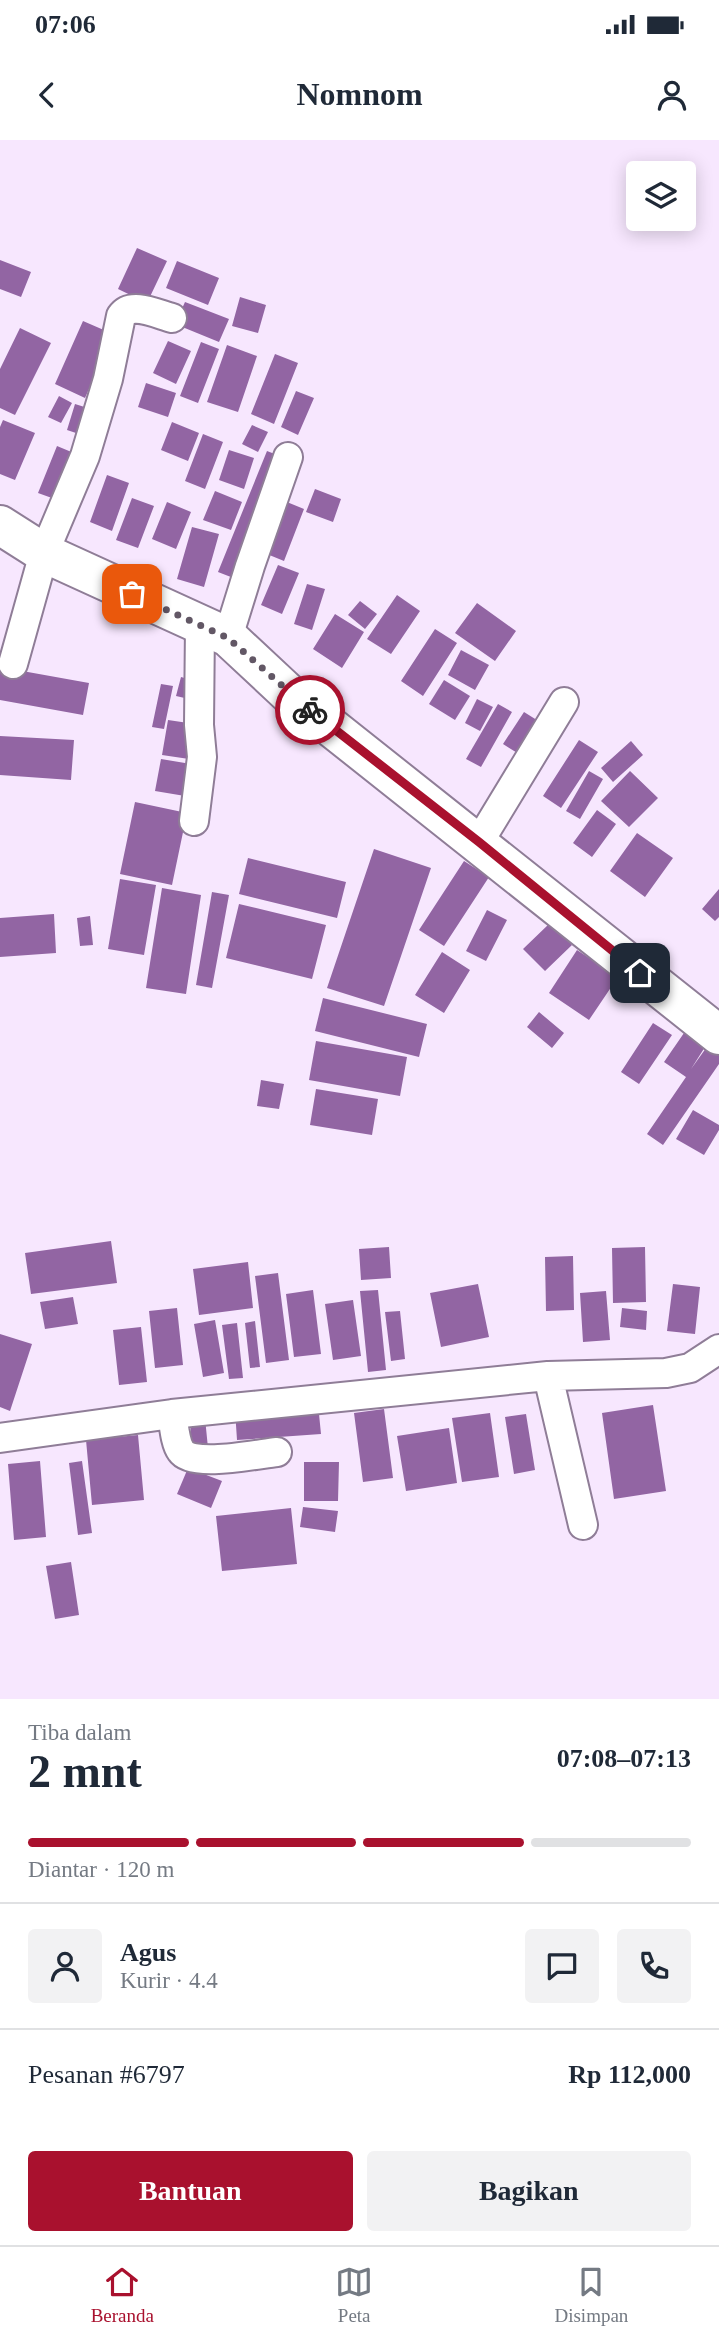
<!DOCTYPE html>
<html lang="id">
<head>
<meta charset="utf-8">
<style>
	:root { --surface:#fff; --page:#f2f2f3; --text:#1f2937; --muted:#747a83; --line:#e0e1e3; --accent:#a9112e }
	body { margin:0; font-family:"Times New Roman",serif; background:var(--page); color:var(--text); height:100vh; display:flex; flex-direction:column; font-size:26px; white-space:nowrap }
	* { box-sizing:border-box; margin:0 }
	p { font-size:23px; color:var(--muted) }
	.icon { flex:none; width:38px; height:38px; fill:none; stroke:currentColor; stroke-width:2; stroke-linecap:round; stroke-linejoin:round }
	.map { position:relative; height:1559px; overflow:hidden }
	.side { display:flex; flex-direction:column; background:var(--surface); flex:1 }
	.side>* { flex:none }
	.fabs { position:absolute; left:626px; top:21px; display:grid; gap:14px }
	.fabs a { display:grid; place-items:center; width:70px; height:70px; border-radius:7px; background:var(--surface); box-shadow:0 4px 18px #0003; font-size:35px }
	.pin { position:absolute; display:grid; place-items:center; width:60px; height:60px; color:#fff; margin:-30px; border-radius:14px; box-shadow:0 4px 10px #0006 }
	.courier { position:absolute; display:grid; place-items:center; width:70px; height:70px; margin:-35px; border:5px solid #a9112e; border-radius:50%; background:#fff; color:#222; box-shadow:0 2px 9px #0007 }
	.overview em { font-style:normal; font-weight:800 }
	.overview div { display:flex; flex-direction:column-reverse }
	.overview { display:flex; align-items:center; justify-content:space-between; height:119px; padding:0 28px }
	h1 { font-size:46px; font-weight:800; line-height:52px }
	.bar { display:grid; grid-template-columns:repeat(4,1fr); gap:10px 7px; align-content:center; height:84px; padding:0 28px }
	.bar i { height:9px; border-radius:5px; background:var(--line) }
	.bar .selected { background:var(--accent) }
	.bar p { grid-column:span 4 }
	.line { display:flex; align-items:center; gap:18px; padding:0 28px; border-top:2px solid var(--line) }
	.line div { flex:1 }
	.round { display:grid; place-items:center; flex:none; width:74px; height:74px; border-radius:7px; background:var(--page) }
	.primary-button { display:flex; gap:14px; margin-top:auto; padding:14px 28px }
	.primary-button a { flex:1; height:80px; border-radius:7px; background:var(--accent); color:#fff; font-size:28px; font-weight:800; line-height:80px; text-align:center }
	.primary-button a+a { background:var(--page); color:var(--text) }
	.status { display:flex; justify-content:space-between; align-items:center; height:49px; padding:0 35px; background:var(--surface); direction:ltr }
	.status svg { height:19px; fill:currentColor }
	header { display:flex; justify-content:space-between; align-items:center; height:91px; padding:0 28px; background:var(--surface); font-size:32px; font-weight:800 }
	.dock { display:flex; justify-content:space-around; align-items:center; height:98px; border-top:2px solid var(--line); background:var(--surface); font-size:19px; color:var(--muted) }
	.dock a { display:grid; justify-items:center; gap:4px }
	.dock .selected { color:var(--accent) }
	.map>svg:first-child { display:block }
	.building { fill:#9265a3 }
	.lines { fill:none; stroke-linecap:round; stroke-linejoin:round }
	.street-casing { stroke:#8f7d97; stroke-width:32 }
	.primary-casing { stroke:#8f7d97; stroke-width:42 }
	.street { stroke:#fff; stroke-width:28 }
	.primary { stroke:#fff; stroke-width:38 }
	.done { stroke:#625765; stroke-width:7; stroke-dasharray:0 12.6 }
	.route { stroke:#a9112e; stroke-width:9 }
</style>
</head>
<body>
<div class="status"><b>07:06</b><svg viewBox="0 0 49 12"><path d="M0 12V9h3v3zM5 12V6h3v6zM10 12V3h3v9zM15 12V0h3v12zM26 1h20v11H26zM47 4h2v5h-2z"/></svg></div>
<header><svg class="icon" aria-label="back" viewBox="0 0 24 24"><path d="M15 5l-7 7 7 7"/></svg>Nomnom<svg class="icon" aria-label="person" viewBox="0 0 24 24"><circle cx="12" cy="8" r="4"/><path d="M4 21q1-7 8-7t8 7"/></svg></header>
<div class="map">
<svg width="719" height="1559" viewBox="0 0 719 1559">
	<rect width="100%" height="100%" fill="#f7e7fe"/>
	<!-- building -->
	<path class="building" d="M137,108L167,121L147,163L118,149Z
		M0,120L31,132L21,157L0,149Z
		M177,121L219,138L208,165L166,148Z
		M240,157L266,165L258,193L232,186Z
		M185,162L229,179L219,202L175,184Z
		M83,181L113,194L85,258L55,244Z
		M20,188L51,203L15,275L0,268V229Z
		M168,201L191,211L176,244L153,233Z
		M201,202L219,209L198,263L180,256Z
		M227,205L257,216L238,272L207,262Z
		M275,214L298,223L274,284L251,274Z
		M146,243L176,253L168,277L138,267Z
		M296,251L314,258L298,295L281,287Z
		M59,256L72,263L61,283L48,277Z
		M75,264L94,270L85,296L67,290Z
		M3,280L35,293L15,340L0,334V287Z
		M172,282L199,293L188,321L161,310Z
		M252,285L268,292L258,312L242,304Z
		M203,294L223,302L205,349L185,341Z
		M57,306L81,316L63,362L38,353Z
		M229,310L254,318L244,349L219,340Z
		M267,311L285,318L236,439L218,432Z
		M107,335L129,343L112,391L90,382Z
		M315,349L341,359L333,382L306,372Z
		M215,351L242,362L231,390L203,380Z
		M132,358L154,366L138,408L116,400Z
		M282,360L304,369L284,421L262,412Z
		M167,362L191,372L176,409L152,399Z
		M192,387L219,394L204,447L177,439Z
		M278,425L299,433L282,474L261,465Z
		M307,444L325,449L312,490L294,484Z
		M397,455L420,471L391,514L367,499Z
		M360,461L377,474L365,489L348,475Z
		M477,463L516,491L495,521L455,493Z
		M335,474L364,492L342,528L313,509Z
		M435,489L457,503L423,556L401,541Z
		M461,510L489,525L475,550L448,535Z
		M0,527L89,543L83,575L0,560Z
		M181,537L195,541L189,559L176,556Z
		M444,540L470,556L455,580L429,564Z
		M161,544L173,546L164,589L152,587Z
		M477,559L493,567L480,591L465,583Z
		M498,564L512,572L481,627L466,619Z
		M524,572L540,582L519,614L503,604Z
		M168,580L195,584L189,619L162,615Z
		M0,596L74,600L71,640L0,635Z
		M579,600L598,612L561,668L543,656Z
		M631,601L643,615L613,642L601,628Z
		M161,619L197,625L191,657L155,651Z
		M589,631L603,639L580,679L566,671Z
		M630,631L658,658L629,687L601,661Z
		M135,662L187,673L172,745L120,734Z
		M597,670L616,684L592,717L573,703Z
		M637,693L673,718L645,757L610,731Z
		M374,709L431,728L384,866L327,848Z
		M248,718L346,742L337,778L239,754Z
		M464,721L489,737L444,806L419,790Z
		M120,739L156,745L144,815L108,809Z
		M162,748L201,755L186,854L146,848Z
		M719,749V777L715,781L702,769Z
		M212,752L229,755L212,848L196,845Z
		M239,764L326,785L312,839L226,818Z
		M487,770L507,780L486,821L466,811Z
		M54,774L56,813L0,817V778Z
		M90,776L93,805L80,806L77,778Z
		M550,783L572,805L545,831L523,809Z
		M577,810L618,837L589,880L549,853Z
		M442,812L470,830L444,873L415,855Z
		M323,858L427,884L419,917L315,891Z
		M539,872L564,893L552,908L527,887Z
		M653,883L672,895L639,944L621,932Z
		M684,893L705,907L691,929L714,897L719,900V924L663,1005L647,994L686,937L664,922Z
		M316,901L407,917L400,956L309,940Z
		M261,940L284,944L279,969L257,966Z
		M316,949L378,959L372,995L310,985Z
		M693,970L719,985V990L704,1015L676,999Z
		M111,1101L117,1143L31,1154L25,1113Z
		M389,1107L391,1138L361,1140L359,1109Z
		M645,1107L646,1162L613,1163L612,1108Z
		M573,1116L574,1170L546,1171L545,1117Z
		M248,1122L253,1168L199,1175L193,1129Z
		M278,1133L289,1220L266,1223L255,1136Z
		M478,1144L489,1197L441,1207L430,1153Z
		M673,1144L700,1147L695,1194L667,1191Z
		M313,1150L321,1214L294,1217L286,1154Z
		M378,1150L386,1230L368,1232L360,1151Z
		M606,1151L610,1200L583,1202L580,1153Z
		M73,1157L78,1184L45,1189L40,1162Z
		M353,1160L361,1216L333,1220L325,1164Z
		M177,1168L183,1225L155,1228L149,1171Z
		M622,1168L647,1171L646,1190L620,1187Z
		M400,1171L405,1219L391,1221L385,1172Z
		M215,1180L224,1233L203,1237L194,1184Z
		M255,1181L260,1227L250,1228L245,1183Z
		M237,1183L243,1238L229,1239L222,1185Z
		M141,1187L147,1242L119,1245L113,1190Z
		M0,1194L32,1204L10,1271L0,1267Z
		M318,1264L321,1294L237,1300L235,1270Z
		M653,1265L666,1351L614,1359L602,1273Z
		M384,1269L393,1338L363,1342L354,1273Z
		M490,1273L499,1337L462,1342L452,1278Z
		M526,1274L535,1330L514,1334L505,1277Z
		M205,1278L208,1308L192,1310L190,1279Z
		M449,1288L457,1343L406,1351L397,1296Z
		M138,1295L144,1360L92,1365L86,1300Z
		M40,1321L46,1397L14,1400L8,1324Z
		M82,1321L92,1393L78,1395L69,1323Z
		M304,1322H339L338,1361H304Z
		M188,1328L222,1341L211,1368L177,1354Z
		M303,1367L338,1371L335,1392L300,1387Z
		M291,1368L297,1424L222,1431L216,1376Z
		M71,1422L79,1475L55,1479L46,1426Z"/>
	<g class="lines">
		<defs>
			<path id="street" d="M228,497L250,426L288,317
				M13,524L44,413L85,316L108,239L121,176C131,161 157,174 172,178
				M194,681L202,617L199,585L200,485
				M479,702L564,562
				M548,1236L583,1385
				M172,1274C174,1285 175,1303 181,1311C192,1328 257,1314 277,1312
				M0,1298L172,1274L548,1236L666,1233L690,1228L719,1209"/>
			<path id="primary" d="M0,385L44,413L228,497L288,553L719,895"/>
		</defs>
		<!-- street casing -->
		<use href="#street" class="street-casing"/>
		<!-- primary casing -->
		<use href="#primary" class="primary-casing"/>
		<!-- street -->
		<use href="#street" class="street"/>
		<!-- primary -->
		<use href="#primary" class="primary"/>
	</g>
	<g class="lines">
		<!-- done -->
		<path class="done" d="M132,454L228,498L310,570"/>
		<!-- route -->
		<path class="route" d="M310,570L479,702L640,833"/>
	</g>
</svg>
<div class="fabs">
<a><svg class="icon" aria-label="layers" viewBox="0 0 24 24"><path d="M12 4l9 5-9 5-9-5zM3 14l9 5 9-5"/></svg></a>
</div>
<div class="pin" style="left:132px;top:454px;background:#ea580c"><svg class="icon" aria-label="bag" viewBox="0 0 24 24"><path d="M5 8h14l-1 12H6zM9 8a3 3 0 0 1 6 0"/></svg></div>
<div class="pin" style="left:640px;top:833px;background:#1f2937"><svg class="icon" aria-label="home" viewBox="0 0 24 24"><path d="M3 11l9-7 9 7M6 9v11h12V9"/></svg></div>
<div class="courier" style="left:310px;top:570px"><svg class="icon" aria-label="bike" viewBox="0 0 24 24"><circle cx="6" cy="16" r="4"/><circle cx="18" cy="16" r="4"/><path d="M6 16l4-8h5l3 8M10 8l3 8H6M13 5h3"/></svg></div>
</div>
<section class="side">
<div class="overview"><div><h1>2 mnt</h1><p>Tiba dalam</p></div><em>07:08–07:13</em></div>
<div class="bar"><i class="selected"></i><i class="selected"></i><i class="selected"></i><i></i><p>Diantar · 120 m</p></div>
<div class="line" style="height:126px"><a class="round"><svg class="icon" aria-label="person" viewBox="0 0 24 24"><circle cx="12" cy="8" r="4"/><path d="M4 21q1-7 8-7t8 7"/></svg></a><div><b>Agus</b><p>Kurir · 4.4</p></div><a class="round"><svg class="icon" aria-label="chat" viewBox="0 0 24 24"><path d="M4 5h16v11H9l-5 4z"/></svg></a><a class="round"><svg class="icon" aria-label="phone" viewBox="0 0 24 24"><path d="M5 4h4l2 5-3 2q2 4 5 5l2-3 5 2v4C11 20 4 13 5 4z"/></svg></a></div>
<div class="line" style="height:91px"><div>Pesanan #6797</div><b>Rp 112,000</b></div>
<div class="primary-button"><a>Bantuan</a><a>Bagikan</a></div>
</section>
<nav class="dock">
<a class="selected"><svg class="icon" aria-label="home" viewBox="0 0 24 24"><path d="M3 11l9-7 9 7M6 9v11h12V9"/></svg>Beranda</a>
<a><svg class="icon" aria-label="map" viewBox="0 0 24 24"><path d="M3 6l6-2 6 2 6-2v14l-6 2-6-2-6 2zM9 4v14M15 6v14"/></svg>Peta</a>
<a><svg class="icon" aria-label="saved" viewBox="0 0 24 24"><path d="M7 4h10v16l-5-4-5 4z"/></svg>Disimpan</a>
</nav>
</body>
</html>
